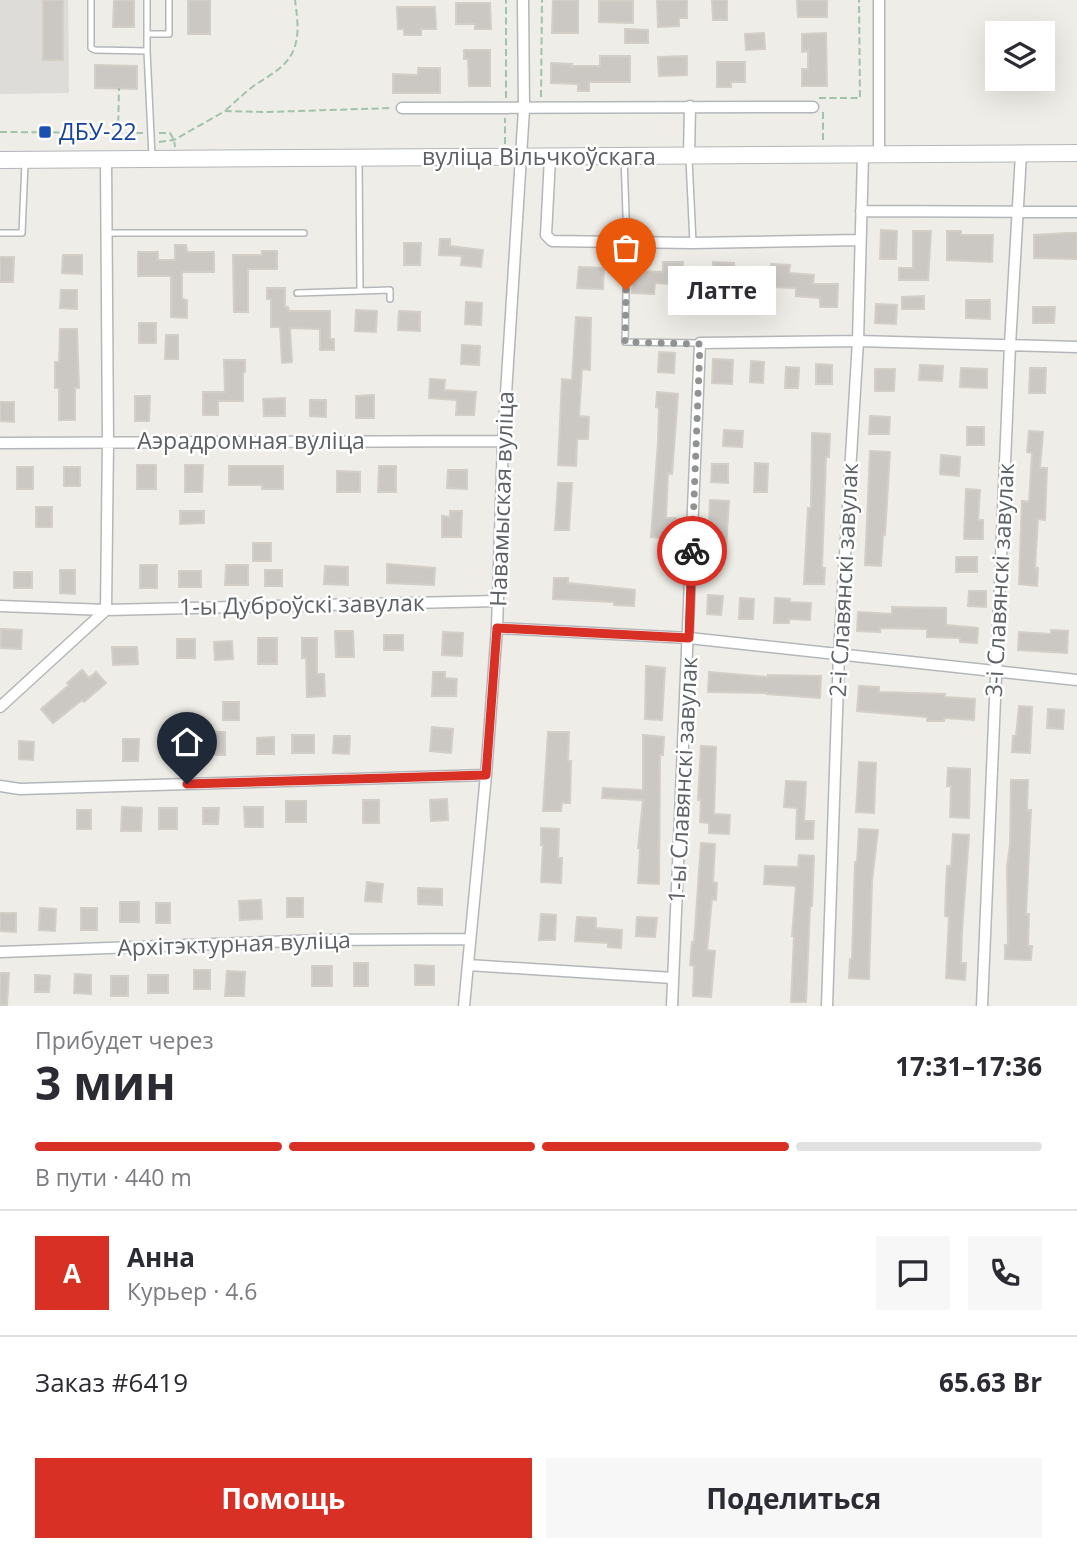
<!DOCTYPE html>
<html lang="ru">
<head>
<meta charset="utf-8">
<style>
	:root { --surface:#fff; --page:#f7f7f7; --text:#2b2b33; --muted:#7c7c81; --line:#e1e1e2; --accent:#d93025 }
	body { margin:0; font-family:"Open Sans",sans-serif; background:var(--page); color:var(--text); height:100vh; display:flex; flex-direction:column; font-size:26px; white-space:nowrap }
	* { box-sizing:border-box; margin:0 }
	p { font-size:23px; color:var(--muted) }
	.icon { flex:none; width:38px; height:38px; fill:none; stroke:currentColor; stroke-width:2; stroke-linecap:round; stroke-linejoin:round }
	.map { position:relative; height:1006px; overflow:hidden }
	.details { display:flex; flex-direction:column; background:var(--surface); flex:1 }
	.details>* { flex:none }
	.fabs { position:absolute; left:985px; top:21px; display:grid; gap:14px }
	.fabs a { display:grid; place-items:center; width:70px; height:70px; border-radius:0px; background:var(--surface); box-shadow:0 7px 28px #0002; font-size:35px }
	.pin { position:absolute; display:grid; place-items:center; width:60px; height:60px; color:#fff; margin:-72px -30px; border-radius:50% 50% 50% 0; rotate:-45deg; box-shadow:0 0 7px #0007 }
	.pin .icon { rotate:45deg }
	.courier { position:absolute; display:grid; place-items:center; width:70px; height:70px; margin:-35px; border:5px solid #d93025; border-radius:50%; background:#fff; color:#222; box-shadow:0 2px 9px #0007 }
	.bubble { position:absolute; height:49px; border-radius:0px; background:var(--surface); box-shadow:0 7px 28px #0002; font-size:23px; font-weight:700; line-height:49px; text-align:center }
	.overview em { font-style:normal; font-weight:700 }
	.overview div { display:flex; flex-direction:column-reverse }
	.overview { display:flex; align-items:center; justify-content:space-between; height:119px; padding:0 35px }
	h1 { font-size:46px; font-weight:700; line-height:52px }
	.bar { display:grid; grid-template-columns:repeat(4,1fr); gap:10px 7px; align-content:center; height:84px; padding:0 35px }
	.bar i { height:9px; border-radius:5px; background:var(--line) }
	.bar .current { background:var(--accent) }
	.bar p { grid-column:span 4 }
	.line { display:flex; align-items:center; gap:18px; padding:0 35px; border-top:2px solid var(--line) }
	.line div { flex:1 }
	.round { display:grid; place-items:center; flex:none; width:74px; height:74px; border-radius:0px; background:var(--page) }
	.cta { display:flex; gap:14px; margin-top:auto; padding:14px 35px }
	.cta a { flex:1; height:80px; border-radius:0px; background:var(--accent); color:#fff; font-size:28px; font-weight:700; line-height:80px; text-align:center }
	.cta a+a { background:var(--page); color:var(--text) }
	.map>svg:first-child { display:block }
	.industrial { fill:#dedcd9 }
	.building { fill:#cbc8c4; stroke:#d3cec6; stroke-width:2 }
	.lines { fill:none; stroke-linecap:round; stroke-linejoin:round }
	.service-casing { stroke:#b4b7ba; stroke-width:8 }
	.minor-casing { stroke:#b4b7ba; stroke-width:13 }
	.secondary-casing { stroke:#b3b6ba; stroke-width:18 }
	.path { stroke:#a0c4a9; stroke-width:2; stroke-dasharray:7 3.5; stroke-linecap:butt }
	.service { stroke:#fff; stroke-width:5 }
	.minor { stroke:#fff; stroke-width:10 }
	.secondary { stroke:#fff; stroke-width:16 }
	.done { stroke:#919393; stroke-width:7; stroke-dasharray:0 12.6 }
	.route { stroke:#d93025; stroke-width:9 }
	.transit-dot { fill:#1a4fb4; stroke:#fff; stroke-width:2.5 }
	.labels { text-anchor:middle; stroke-width:5; stroke-linejoin:round; paint-order:stroke }
	.transit-label { font-size:23px; fill:#164399; stroke:#fff; text-anchor:start }
	.street-label { font-size:23px; fill:#5e6266; stroke:#fff }
</style>
</head>
<body>
<div class="map">
<svg width="1077" height="1006" viewBox="0 0 1077 1006">
	<rect width="100%" height="100%" fill="#efede7"/>
	<!-- industrial -->
	<path class="industrial" d="M0,0H68L69,93L0,94Z"/>
	<!-- building -->
	<path class="building" d="M43,0H63V60H43Z
		M114,0H134V27H113Z
		M188,0H210V34H188Z
		M553,0H578V33H552Z
		M657,0H687V18H679V26L658,27Z
		M712,0H727V20H713Z
		M797,0H827V17H798Z
		M599,1H633V23L599,22Z
		M456,3H490L491,29H475V24H456Z
		M397,7H435L436,29H421V35H404V29H398Z
		M625,29L648,30V43H625Z
		M764,33L765,49L746,50L745,34Z
		M826,33L827,86H802V69H808V51L802,52V34Z
		M464,50H490V86H469L468,59H464Z
		M600,56H630V82H589V91H578V84L551,83V63L572,64L571,66H600Z
		M687,56V75L659,76L658,57Z
		M717,62H745V82H731V87H717Z
		M95,65L137,66V89L95,88Z
		M418,68H440V93H393V74L418,75Z
		M881,230L897,231L896,259H880Z
		M913,231H931L928,280H899V268H913Z
		M947,231H961V235H993L992,262L947,260Z
		M1067,233H1077V259L1034,258V235Z
		M440,239H450V246L483,250L481,267L461,265L462,256L439,255Z
		M404,243H421L420,265H404Z
		M175,245H186L187,252H214V272H182V299L187,300V318L171,317V276H138V252H158V260H175Z
		M262,251H277V269H248V312H234L233,255H262Z
		M63,255H82V274L62,273Z
		M0,257H14L13,282H0Z
		M663,262H683V270L713,271V262L734,263V281L706,280L705,292H687V285L655,283L654,294L632,293L633,271L663,272Z
		M771,264L790,265L789,273L814,275L813,284H838L837,307H820V298L796,296V288L770,287Z
		M579,267L604,268L603,289L577,288Z
		M267,288H285V307H288L289,311H330V339H334V350H320V329L290,328L292,362L282,363L280,327H271V299H267Z
		M61,290H77V309L60,308Z
		M924,296V309H902V297Z
		M966,300H990V319L966,318Z
		M466,302L482,303L481,325L465,324Z
		M876,304L897,305L896,324L875,323Z
		M1033,307H1055L1054,323H1033Z
		M356,310L377,311L376,332L355,331Z
		M399,311L420,312V331L398,330Z
		M576,317L591,318L590,370L582,369L579,416L589,417L588,439H577L576,466L558,465L562,379L572,380Z
		M139,323H156V343H139Z
		M60,329H77L79,388H75V420H59V388H55V362H59Z
		M166,335H178V359H165Z
		M462,345L480,346L479,365L461,364Z
		M659,352L675,353L674,373L658,372Z
		M713,359L733,360L732,384L712,383Z
		M224,360H245V372H243V401H218V415H203V392H225Z
		M751,361L764,362L763,383L750,382Z
		M816,364L832,365V384H816Z
		M920,365L943,366L942,381L919,380Z
		M786,367L799,368L798,388H785Z
		M961,368L987,369V388L960,387Z
		M1030,368H1046L1045,393H1029Z
		M875,369H895L894,391H875Z
		M430,379L445,380L444,390L476,392L474,415H456L457,400L429,398Z
		M657,392L678,394L672,474L668,473L666,518H676V530H666V538L651,537L658,442L659,408L656,407Z
		M374,395V418H356V396Z
		M135,396H150L149,421H135Z
		M285,398V416H264L263,399Z
		M310,400H326V417L310,416Z
		M0,402H14V422L0,421Z
		M870,416L890,417L889,434H869Z
		M967,427H984V445H967Z
		M724,430L743,431L742,447L723,446Z
		M1029,431L1043,432L1040,468H1047L1045,520L1038,519L1035,568H1038L1037,586L1019,584L1022,501L1029,502L1032,453L1027,452Z
		M812,433L830,434L829,457H826L822,568H825L824,584H804L808,508H811Z
		M870,451L890,452L885,535H883L881,566L865,565Z
		M941,455L960,457L959,476L940,474Z
		M755,463L768,464L767,492H754Z
		M712,464H728V483L711,482Z
		M137,465H156V489H137Z
		M185,465H203L202,492H185Z
		M229,466H283V489H262V485H229Z
		M379,466H396V492H378Z
		M17,467H33V489H17Z
		M64,467H80V486H64Z
		M448,470H467V489L447,488Z
		M337,471L360,472V492H337Z
		M558,483H572L569,530H555Z
		M966,489L980,490L978,520H983V539H964Z
		M710,500L729,501L726,548L708,547Z
		M36,507H52V527H36Z
		M180,511H204V523L180,524Z
		M450,511H462L461,537H442V516L450,517Z
		M253,543H271V561H253Z
		M956,557H977V572H956Z
		M387,564L435,568L434,585L387,583Z
		M140,565H157V588H140Z
		M226,565H248V585H225Z
		M325,566L348,567V585L324,584Z
		M60,570H75V594L60,593Z
		M265,570H282V586H265Z
		M179,571H201V587H179Z
		M14,572H32V588H14Z
		M554,578H568V583L635,590L634,606L614,605V602L553,599Z
		M969,591H986V607L968,606Z
		M708,595L723,596L721,615L707,614Z
		M740,598L754,599L753,619H739Z
		M775,598L790,599V602L811,603L810,620L789,619V623H774Z
		M892,607L946,608V625L978,628L977,643L960,642V638L927,637V629L880,628V632L857,631L858,612L892,614Z
		M1,629L22,630L21,649L1,648Z
		M1051,630L1068,631L1067,653L1018,650L1019,632L1051,634Z
		M335,631H353L354,657H336Z
		M443,632L463,633L462,656L442,655Z
		M384,635H403V650H384Z
		M258,638H277V664H258Z
		M302,638H317V674H324L325,696L307,697L306,658H302Z
		M177,639H195V658H177Z
		M232,641L233,659L215,660L214,642Z
		M112,647H137L138,664L113,665Z
		M646,666L665,668L662,720L645,719Z
		M82,670L89,678L96,672L106,683L84,702L82,700L53,723L41,709L69,685L67,683Z
		M433,672H445V678L457,679L456,696H432Z
		M709,672L768,677V675L821,676L820,698L767,694V693L708,692Z
		M859,686L879,687V692L945,694V697L975,699L974,720L944,718V721H927V717L857,711Z
		M223,702H239V720H223Z
		M1019,706L1032,707L1030,753L1012,752L1013,736H1016Z
		M1048,709L1064,710L1063,729L1047,728Z
		M432,727L453,729L451,753L430,751Z
		M178,731L225,732V755L178,754Z
		M548,732H569L568,761H571L570,803H562L561,811H543Z
		M292,735H314V753H292Z
		M643,735L664,737L663,755H660L659,884L638,883L640,848H638L643,800L602,798L603,788L643,790Z
		M334,736H350L349,754L333,753Z
		M274,737V754H257V738Z
		M123,739H139L138,761H123Z
		M19,741L34,742L33,760L19,759Z
		M701,746L716,747L714,814L730,815L729,834L709,833V823L700,822L701,800H698Z
		M859,762L876,763L874,813L856,812Z
		M948,768L970,769L969,818L950,817L951,786H947Z
		M1011,780H1028L1027,810H1031L1026,914H1029L1028,946H1032L1031,960L1005,959V945H1008L1007,867L1010,845Z
		M786,781L806,782L804,821H814L813,839H796L797,808L784,807Z
		M447,799L448,820L431,821L430,800Z
		M363,800H379V823H363Z
		M286,801H306V822H286Z
		M122,807L142,808L141,831H121Z
		M244,807H263V827H245Z
		M159,808H177V829H159Z
		M203,808H219L218,824H203Z
		M77,810H91V829H77Z
		M541,828L559,829L558,858H562L561,883L541,882L543,845H541Z
		M859,829L878,830L872,881L869,979L849,978L850,959H852L855,862H857Z
		M953,834L969,835L962,931L961,963H966L965,980L946,978L949,917L945,916L946,886L947,866H951Z
		M701,843L715,844L713,882L717,883L716,900L712,899L707,950L715,951L711,997L693,996L694,966L690,965L692,942L694,943Z
		M799,855L814,856L812,906H810L806,1002H791L794,936H792L796,886L764,884L765,866L798,867Z
		M367,882L383,884L381,902L365,901Z
		M418,888L442,889V905L418,904Z
		M287,898H303V917H287Z
		M261,900L262,919L240,920L239,901Z
		M120,902H139V922H120Z
		M156,903H170V923H156Z
		M40,908L56,909L55,931L39,930Z
		M81,908H97V930H81Z
		M0,913H16V932L0,931Z
		M541,914L556,915L555,940H539Z
		M577,917L596,918V928L622,930L621,948L608,947V943L575,941Z
		M637,917L657,918L655,937L636,936Z
		M354,963H368V986H354Z
		M415,965L434,966V985H415Z
		M312,966H332V986H312Z
		M194,970H210V989H194Z
		M227,971L245,972L244,996H225Z
		M0,973H9L7,1005H0Z
		M75,974L91,975V994L74,993Z
		M35,975L50,976L49,992H35Z
		M148,975H168V993H148Z
		M111,976H128V996H111Z"/>
	<g class="lines">
		<defs>
			<path id="service" d="M91,0V48L95,50L147,51L152,157
				M147,0V51
				M147,34H169V0
				M624,157L627,242L625,342L699,343
				M689,159L693,243
				M0,233H22L25,163
				M107,233H304
				M360,291L390,290V299
				M297,293L360,291L359,161"/>
			<path id="minor" d="M879,0V155
				M402,108L813,107
				M689,156L690,106
				M550,158L546,235L552,241L693,243L860,240
				M861,211L1077,212
				M0,443L503,441
				M0,606L106,610L498,601
				M497,628L689,638L1077,680
				M0,707L106,610L108,441L106,159
				M0,786L20,789L486,775
				M0,952L323,940L469,939
				M468,965L673,978
				M464,1006L486,775L497,628L503,441L524,109L523,0
				M672,1006L700,343L858,341L1077,347
				M827,1006L839,654L858,341L863,155
				M982,1006L1010,345L1021,154"/>
			<path id="secondary" d="M0,160L1077,153"/>
		</defs>
		<!-- service casing -->
		<use href="#service" class="service-casing"/>
		<!-- minor casing -->
		<use href="#minor" class="minor-casing"/>
		<!-- secondary casing -->
		<use href="#secondary" class="secondary-casing"/>
		<!-- path -->
		<path class="path" d="M541,97L542,0
			M506,98V0
			M819,98H860L859,0
			M226,110C235,102 244,93 255,85C270,75 287,67 294,49C300,33 297,16 295,0
			M0,132L143,133
			M118,133L119,88
			M159,133H170L174,140L175,147
			M823,140V111
			M159,142L174,140L225,111L268,112L391,108
			M505,144V118"/>
		<!-- service -->
		<use href="#service" class="service"/>
		<!-- minor -->
		<use href="#minor" class="minor"/>
		<!-- secondary -->
		<use href="#secondary" class="secondary"/>
	</g>
	<g class="lines">
		<!-- done -->
		<path class="done" d="M626,290L625,342L700,344L692,551"/>
		<!-- route -->
		<path class="route" d="M187,784L486,775L497,628L689,638L692,551"/>
	</g>
	<!-- markers -->
	<rect class="transit-dot" x="38" y="125" width="14" height="14" rx="3.5"/>
	<g class="labels">
		<!-- transit labels -->
		<g class="transit-label">
			<text x="59" y="140">ДБУ-22</text>
		</g>
		<!-- street labels -->
		<g class="street-label">
			<text x="539" y="165">вуліца Вільчкоўскага</text>
			<text x="251" y="449">Аэрадромная вуліца</text>
			<text transform="translate(502 499) rotate(-88)" y="8">Навамыская вуліца</text>
			<text transform="translate(844 580) rotate(-87)" y="8">2-і Славянскі завулак</text>
			<text transform="translate(1000 580) rotate(-87)" y="8">3-і Славянскі завулак</text>
			<text transform="translate(302 605) rotate(-1)" y="8">1-ы Дуброўскі завулак</text>
			<text transform="translate(683 780) rotate(-87)" y="8">1-ы Славянскі завулак</text>
			<text transform="translate(234 944) rotate(-2)" y="8">Архітэктурная вуліца</text>
		</g>
	</g>
</svg>
<div class="fabs">
<a><svg class="icon" aria-label="layers" viewBox="0 0 24 24"><path d="M12 4l9 5-9 5-9-5zM3 14l9 5 9-5"/></svg></a>
</div>
<div class="pin" style="left:626px;top:290px;background:#ea580c"><svg class="icon" aria-label="bag" viewBox="0 0 24 24"><path d="M5 8h14l-1 12H6zM9 8a3 3 0 0 1 6 0"/></svg></div>
<div class="pin" style="left:187px;top:784px;background:#1f2937"><svg class="icon" aria-label="home" viewBox="0 0 24 24"><path d="M3 11l9-7 9 7M6 9v11h12V9"/></svg></div>
<div class="courier" style="left:692px;top:551px"><svg class="icon" aria-label="bike" viewBox="0 0 24 24"><circle cx="6" cy="16" r="4"/><circle cx="18" cy="16" r="4"/><path d="M6 16l4-8h5l3 8M10 8l3 8H6M13 5h3"/></svg></div>
<div class="bubble" style="left:668px;top:266px;width:108px">Латте</div>
</div>
<section class="details">
<div class="overview"><div><h1>3 мин</h1><p>Прибудет через</p></div><em>17:31–17:36</em></div>
<div class="bar"><i class="current"></i><i class="current"></i><i class="current"></i><i></i><p>В пути · 440 m</p></div>
<div class="line" style="height:126px"><b class="round" style="background:var(--accent);color:#fff">А</b><div><b>Анна</b><p>Курьер · 4.6</p></div><a class="round"><svg class="icon" aria-label="chat" viewBox="0 0 24 24"><path d="M4 5h16v11H9l-5 4z"/></svg></a><a class="round"><svg class="icon" aria-label="phone" viewBox="0 0 24 24"><path d="M5 4h4l2 5-3 2q2 4 5 5l2-3 5 2v4C11 20 4 13 5 4z"/></svg></a></div>
<div class="line" style="height:91px"><div>Заказ #6419</div><b>65.63 Br</b></div>
<div class="cta"><a>Помощь</a><a>Поделиться</a></div>
</section>
</body>
</html>
